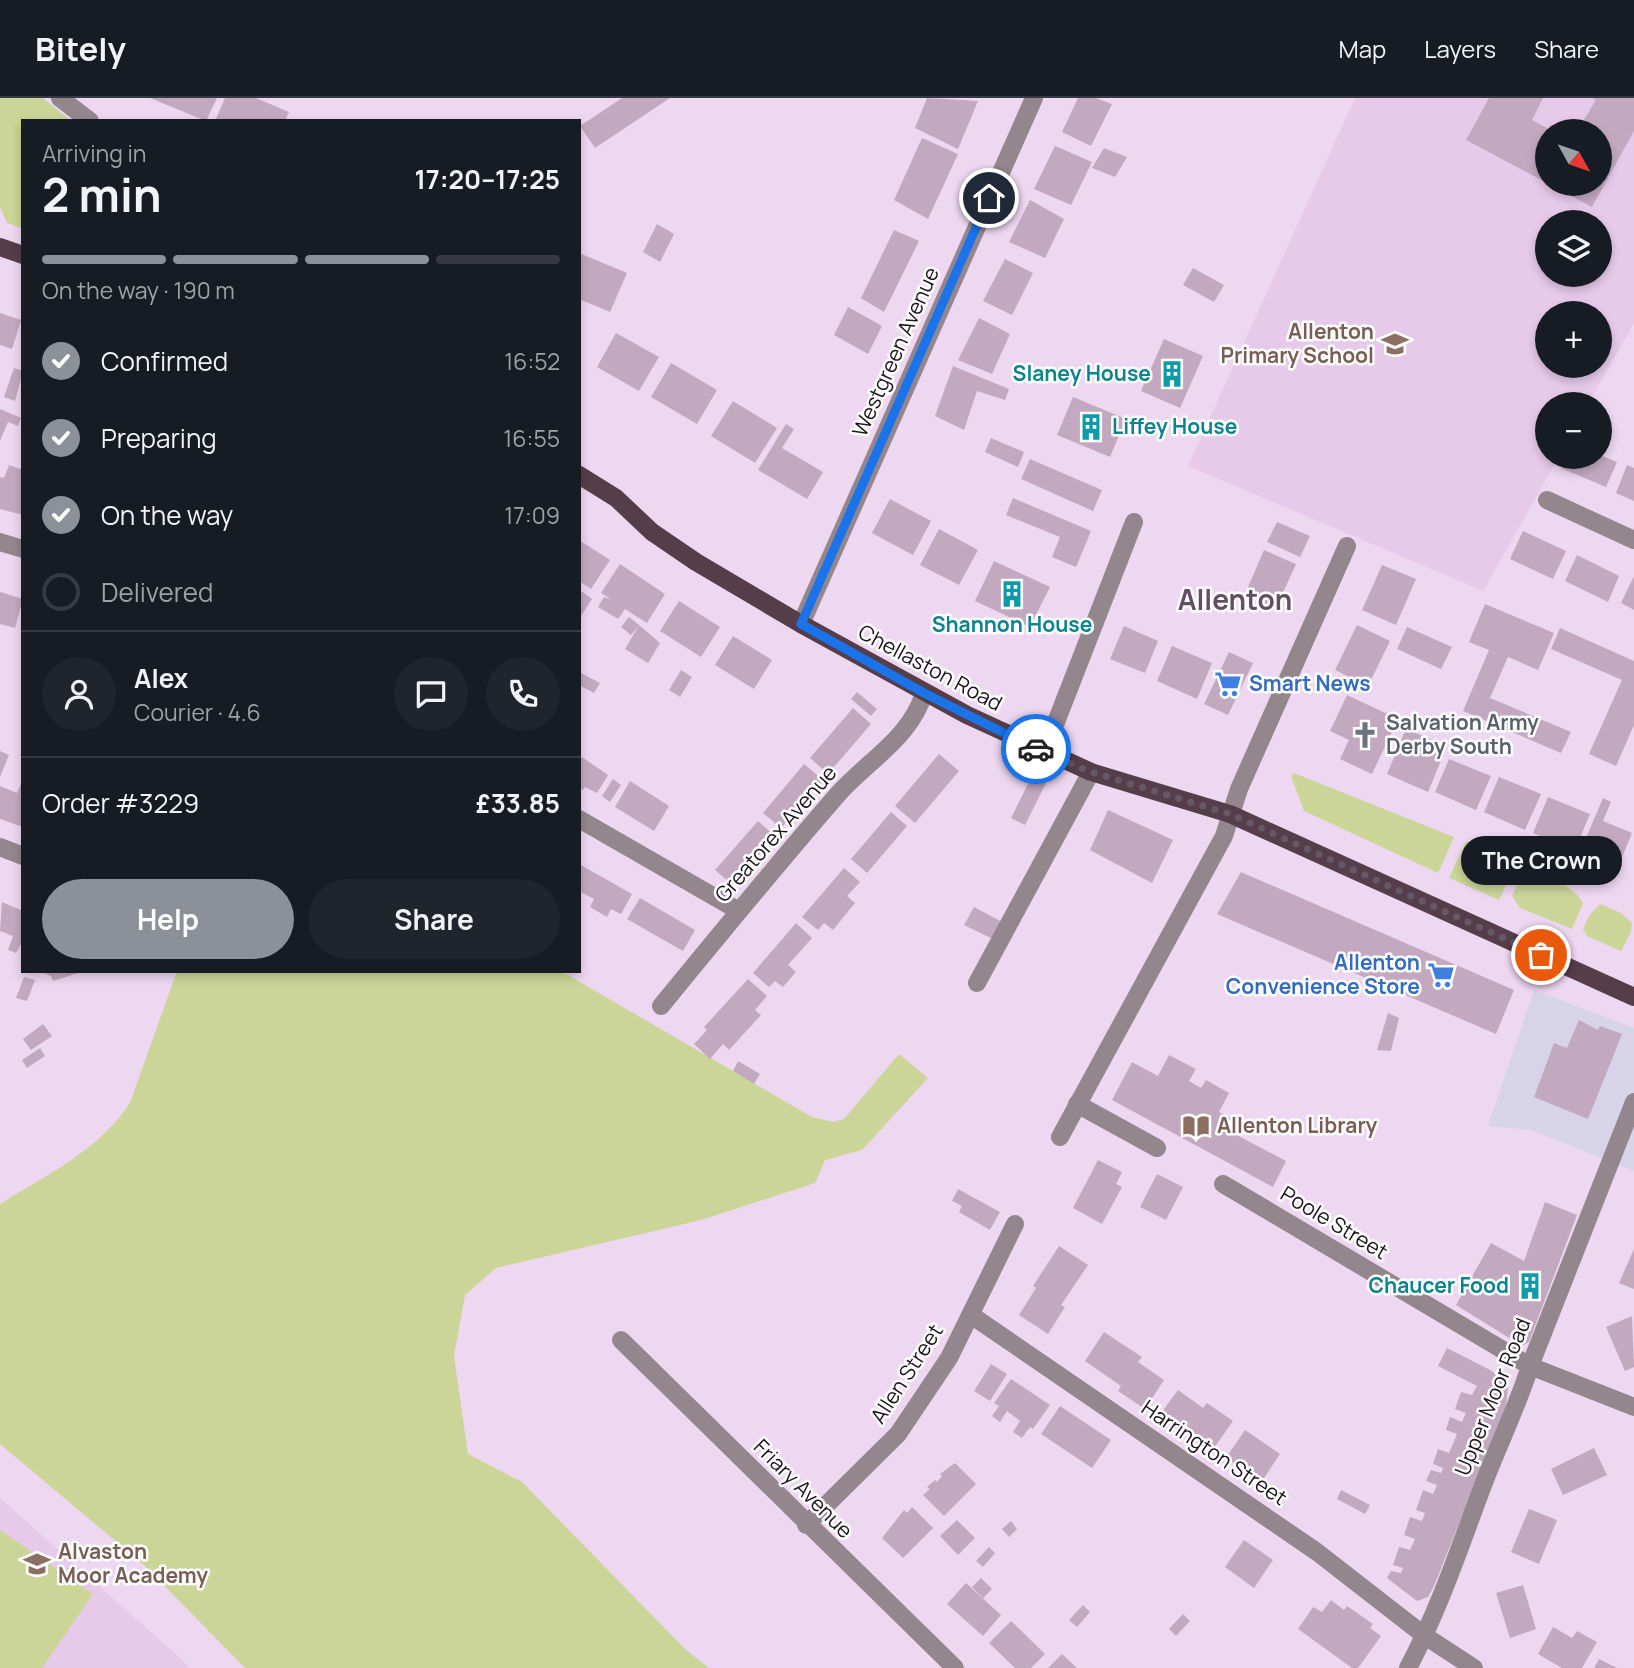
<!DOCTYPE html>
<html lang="en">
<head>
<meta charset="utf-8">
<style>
	:root { --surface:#171b24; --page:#20242c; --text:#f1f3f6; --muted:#9ea1a6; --line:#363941; --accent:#8c9099 }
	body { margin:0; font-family:Manrope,sans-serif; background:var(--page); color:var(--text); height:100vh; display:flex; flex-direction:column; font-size:26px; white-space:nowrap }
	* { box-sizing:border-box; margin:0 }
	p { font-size:23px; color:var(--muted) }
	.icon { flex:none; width:38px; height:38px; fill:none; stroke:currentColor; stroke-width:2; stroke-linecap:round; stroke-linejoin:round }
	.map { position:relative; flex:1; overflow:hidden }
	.drawer { position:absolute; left:21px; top:21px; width:560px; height:854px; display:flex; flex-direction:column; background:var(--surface); border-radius:0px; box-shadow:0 4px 10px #0003 }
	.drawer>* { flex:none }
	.needle { width:46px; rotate:130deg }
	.fabs { position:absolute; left:1535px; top:21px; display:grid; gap:14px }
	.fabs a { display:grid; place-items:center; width:77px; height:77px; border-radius:50%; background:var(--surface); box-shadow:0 4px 10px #0003; font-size:35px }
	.pin { position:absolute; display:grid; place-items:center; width:60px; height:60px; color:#fff; margin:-30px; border:4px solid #fff; border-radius:50%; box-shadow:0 2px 7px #0007 }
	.courier { position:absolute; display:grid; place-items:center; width:70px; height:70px; margin:-35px; border:5px solid #1a73e8; border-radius:50%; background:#fff; color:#222; box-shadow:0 2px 9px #0007 }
	.bubble { position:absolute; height:49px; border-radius:24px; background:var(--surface); box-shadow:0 4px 10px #0003; font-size:23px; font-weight:700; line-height:49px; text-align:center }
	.head em { font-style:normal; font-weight:700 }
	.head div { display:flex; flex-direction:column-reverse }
	.head { display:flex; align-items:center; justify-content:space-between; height:119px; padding:0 21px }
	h1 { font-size:46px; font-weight:700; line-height:52px }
	.bar { display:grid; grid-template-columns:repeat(4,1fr); gap:10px 7px; align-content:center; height:84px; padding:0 21px }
	.bar i { height:9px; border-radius:5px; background:var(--line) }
	.bar .selected { background:var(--accent) }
	.bar p { grid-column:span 4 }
	.line { display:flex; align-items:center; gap:18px; padding:0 21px; border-top:2px solid var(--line) }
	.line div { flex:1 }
	.round { display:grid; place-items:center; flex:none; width:74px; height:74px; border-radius:37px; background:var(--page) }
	ol { padding:0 21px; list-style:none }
	li { display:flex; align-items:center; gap:21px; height:77px }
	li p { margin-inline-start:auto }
	li .icon { padding:7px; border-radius:50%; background:var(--accent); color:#fff; stroke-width:4 }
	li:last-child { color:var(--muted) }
	li i { width:38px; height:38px; border:4px solid var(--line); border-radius:50% }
	.button { display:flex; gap:14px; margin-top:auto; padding:14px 21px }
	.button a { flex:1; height:80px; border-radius:42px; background:var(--accent); color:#fff; font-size:28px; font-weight:700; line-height:80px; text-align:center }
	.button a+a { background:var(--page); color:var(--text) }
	header { display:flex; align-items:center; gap:42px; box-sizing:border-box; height:98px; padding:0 35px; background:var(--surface); border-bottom:2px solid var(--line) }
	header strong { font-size:33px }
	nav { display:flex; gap:38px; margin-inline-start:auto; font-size:24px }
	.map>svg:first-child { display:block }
	.commercial { fill:#d7d3e8 }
	.built { fill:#e7caea; fill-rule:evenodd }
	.green { fill:#cbd598 }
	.building { fill:#c2a9c0 }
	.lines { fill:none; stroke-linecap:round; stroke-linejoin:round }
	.minor { stroke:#94868d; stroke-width:18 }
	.major { stroke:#553e4a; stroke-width:18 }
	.done { stroke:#665867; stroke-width:7; stroke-dasharray:0 12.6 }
	.route { stroke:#1a73e8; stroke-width:9 }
	.labels { text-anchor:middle; stroke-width:5; stroke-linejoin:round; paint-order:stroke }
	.education-label { font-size:21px; font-weight:bold; fill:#785e54; stroke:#fff; text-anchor:start }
	.street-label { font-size:21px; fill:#1c141d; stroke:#fff }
	.culture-label { font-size:21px; font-weight:bold; fill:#0d838f; stroke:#fff; text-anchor:end }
	.shop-label { font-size:21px; font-weight:bold; fill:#366cbe; stroke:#fff; text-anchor:start }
	.worship-label { font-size:21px; font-weight:bold; fill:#5b616d; stroke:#fff; text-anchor:start }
	.district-label { font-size:28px; font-weight:bold; fill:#624f64; stroke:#fff }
</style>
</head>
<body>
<header>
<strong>Bitely</strong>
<nav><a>Map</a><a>Layers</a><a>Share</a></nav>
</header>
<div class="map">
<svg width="1634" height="1570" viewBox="0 0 1634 1570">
	<rect width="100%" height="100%" fill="#eed7f1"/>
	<!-- commercial -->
	<path class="commercial" d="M1534,892L1634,930V1073L1531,1032L1488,1028Z"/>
	<!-- built -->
	<path class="built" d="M1355,0H1634V225L1588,306H1547V359H1559L1483,493L1188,368ZM1547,33H1600V86H1547ZM1547,124H1600V177H1547ZM1547,215H1600V268H1547Z
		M0,1400L180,1560L190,1570H0Z"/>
	<!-- green -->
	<path class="green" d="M0,0H43L71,23H23V131L7,125L0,109Z
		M1294,675L1454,739L1438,775L1304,713L1291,678Z
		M1466,743L1516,766L1499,802L1449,780Z
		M1525,770C1545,779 1571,784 1583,805L1572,831L1520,810L1512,798Z
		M1600,806L1621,815L1632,825L1631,834L1621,853L1587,838L1583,831L1589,818Z
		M177,873H561L812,1019L833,1024L844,1021L899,956L928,980L862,1052L825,1062L815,1085L701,1122L496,1170L465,1197L454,1258L468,1356L522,1384L686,1552L709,1570H245L144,1467L0,1346V1106C48,1076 98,1053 130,1005Z
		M0,1432L93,1496L42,1570H0Z"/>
	<!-- building -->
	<path class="building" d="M150,0H217L206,23Z
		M225,0H256L289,14L285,23H215Z
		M622,0H670L595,50L580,28Z
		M927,0L978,3L958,51L915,30Z
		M1078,0H1096L1112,6L1091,48L1062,34Z
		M1489,0H1543L1532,22L1552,33H1547V85L1466,42Z
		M1592,0H1634V33L1592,109L1549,86H1600V33H1577L1596,2Z
		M922,40L958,56L928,121L894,102Z
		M1055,48L1092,64L1071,107L1034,91Z
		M1104,50L1127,59L1115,79L1092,70Z
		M1030,102L1064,121L1045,160L1009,144Z
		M657,126L674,136L660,164L643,154Z
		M894,132L919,143L884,214L861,200Z
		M579,155L627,175L610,214L579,201Z
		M1005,161L1033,175L1012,217L983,203Z
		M1193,170L1224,187L1214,204L1183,187Z
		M848,209L882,228L868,256L834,237Z
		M0,215L21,222L12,251L0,247Z
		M979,220L1010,236L992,276L958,262Z
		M616,235L659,259L639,293L597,269Z
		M1164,241L1203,258L1180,310L1141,293Z
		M671,265L717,292L697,326L651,299Z
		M953,268L1009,291L1005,302L977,293L964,332L935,318Z
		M14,270L23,273L15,303L4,299Z
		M1073,299L1126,321L1110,359L1057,337Z
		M733,303L777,330L755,365L711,338Z
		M0,311L21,320L18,328L8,324L0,343Z
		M786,326L794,331L782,350L823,374L807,401L758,372Z
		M991,340L1024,354L1018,369L985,354Z
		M1600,357L1617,364L1606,389L1561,370L1565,359Z
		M1030,361L1102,392L1093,413L1021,381Z
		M9,367L23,372V417L0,411V379L4,380Z
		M1627,367L1634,370V403L1616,395Z
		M1013,400L1091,433L1076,469L1052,459L1060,439L1006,417Z
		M890,401L931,423L913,457L872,435Z
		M1277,424L1310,438L1300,459L1267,444Z
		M939,431L978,452L959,487L920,467Z
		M1523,433L1566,453L1553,481L1510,461Z
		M579,442L610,462L591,491L579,483Z
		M1264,452L1296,466L1276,510L1245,496Z
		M1577,457L1619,478L1608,504L1565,483Z
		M994,463L1050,489L1030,529L975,503Z
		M620,466L665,496L647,525L625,511L618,521L598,509L604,499L612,502L601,495Z
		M1382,467L1416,481L1396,527L1362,512Z
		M1634,478V512L1621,505Z
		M581,493L592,501L579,521V496Z
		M0,494L23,501L15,530L0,526Z
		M679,503L720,529L701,559L660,533Z
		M1485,506L1554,535L1538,572L1508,559L1490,600L1571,634L1561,655L1463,613L1489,552L1469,544Z
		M629,519L639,527L631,537L621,529Z
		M639,527L660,545L648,565L625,551Z
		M1357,527L1390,543L1368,588L1335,572Z
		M1124,528L1158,543L1145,575L1110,561Z
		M1407,529L1452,549L1441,571L1397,551Z
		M1560,530L1634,563V627L1616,668L1589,656L1622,582L1551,551Z
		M733,538L772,562L754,591L715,567Z
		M1172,548L1212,565L1197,601L1157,583Z
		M1229,554L1253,565L1228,617L1204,606Z
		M681,572L692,579L680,599L669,592Z
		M581,575L600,585L594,595L579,587Z
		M857,594L877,611L871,618L851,601Z
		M1347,597L1398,621L1372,676L1340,661L1349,642L1330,633Z
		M853,610L871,626L828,676L810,660Z
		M1406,631L1447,648L1428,694L1387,676Z
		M0,653L9,657L0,679Z
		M939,656L959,673L915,725L895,708Z
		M579,657L608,677L597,695L585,689L583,692L579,690Z
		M1449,661L1491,678L1476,712L1435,694Z
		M804,666L823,682L781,730L763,715Z
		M1032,678L1046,685L1025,727L1011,720Z
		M1499,679L1541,696L1525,732L1484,714Z
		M23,681V729L0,721V688L17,695Z
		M613,681L621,687L610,704L602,698Z
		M630,683L669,708L654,733L615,709Z
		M1548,699L1590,716L1575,752L1533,735Z
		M1603,700L1611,704L1603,723L1632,735L1618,769L1580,754Z
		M1108,712L1173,742L1152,785L1090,752Z
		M891,714L907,728L867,775L851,761Z
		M758,723L775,738L733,787L715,772Z
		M579,766L632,796L621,816L611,811L607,819L590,809L594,801L579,793Z
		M844,770L860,784L847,798L855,805L833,832L824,825L818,832L802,819Z
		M1241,774L1514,892L1496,936L1217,816Z
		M640,800L695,832L683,853L627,821Z
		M2,804L23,813V842L16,855L8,852L13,838L0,833Z
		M974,809L1002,824L993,841L964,827Z
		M796,825L812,840L788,867L796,874L783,889L775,883L769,889L753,875Z
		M39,873H81V874L53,883L51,878Z
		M24,879L35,882L27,903L16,900Z
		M748,881L767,898L755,912L761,917L729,952L723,946L710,961L694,946L707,932L704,929Z
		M1388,915L1399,920L1391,953L1377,952Z
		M1579,922L1598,932L1600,928L1622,936L1588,1021L1534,999L1554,945L1567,950Z
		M43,926L52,938L31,952L23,941Z
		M40,950L45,958L27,970L22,962Z
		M1169,957L1196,971L1189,983L1201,990L1206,982L1229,995L1219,1014L1235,1022L1229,1033L1286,1063L1273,1089L1112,1002L1132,964L1158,978Z
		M738,963L760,976L754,986L733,973Z
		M1098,1062L1122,1074L1116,1086L1122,1089L1102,1126L1073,1110Z
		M1157,1076L1183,1089L1166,1122L1140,1109Z
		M958,1091L1000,1114L990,1132L959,1114L962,1108L952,1103Z
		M1545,1104L1577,1117L1529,1244L1522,1248L1456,1207L1491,1145L1524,1163Z
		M1059,1148L1088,1167L1061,1207L1065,1209L1048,1236L1019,1217L1036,1190L1033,1188Z
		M1634,1151V1191L1619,1185Z
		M1632,1218L1634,1269L1625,1273L1606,1229Z
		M1104,1234L1142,1259L1138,1264L1164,1282L1145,1311L1118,1293L1121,1288L1085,1263Z
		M1447,1250L1492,1273L1508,1290L1506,1308L1434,1488L1428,1499L1417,1503L1387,1480L1391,1473L1401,1475L1403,1470L1393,1467L1399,1449L1410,1452L1415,1441L1404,1437L1410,1419L1422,1423L1425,1415L1416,1412L1423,1392L1433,1396L1437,1387L1426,1383L1431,1372L1441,1375L1443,1370L1433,1366L1438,1351L1449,1355L1457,1336L1446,1332L1450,1319L1462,1324L1466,1315L1455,1311L1461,1294L1472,1297L1477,1288L1438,1268Z
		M991,1266L1007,1276L990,1303L974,1293Z
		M1011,1281L1050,1307L1033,1331L1030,1329L1022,1340L1013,1334L1020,1323L1007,1313L1000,1324L992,1318L999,1308L994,1305Z
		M1178,1292L1203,1310L1207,1305L1233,1323L1214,1350L1188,1331L1184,1336L1159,1318Z
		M1060,1308L1111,1342L1092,1370L1041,1336Z
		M1245,1332L1280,1356L1262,1383L1226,1360Z
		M1594,1350L1607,1377L1563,1397L1551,1371Z
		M955,1365L976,1386L944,1418L923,1397L930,1391L927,1389L935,1382L937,1384L942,1378L940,1376Z
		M1341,1392L1370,1407L1365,1416L1337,1401Z
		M912,1409L933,1430L903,1460L882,1440L904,1412L907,1415Z
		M1529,1411L1557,1422L1539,1466L1511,1454Z
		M957,1422L975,1440L958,1457L940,1438Z
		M1011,1423L1017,1431L1009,1439L1002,1431Z
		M1244,1442L1273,1462L1254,1490L1225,1469Z
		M989,1449L995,1455L983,1469L976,1463Z
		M981,1480L992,1491L983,1500L972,1489Z
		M966,1485L1001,1517L983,1538L947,1506Z
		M1523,1487L1536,1531L1510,1540L1496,1495Z
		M1331,1502L1344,1512L1347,1508L1373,1526L1370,1530L1381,1538L1358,1570H1352L1298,1531L1313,1509L1322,1514Z
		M1083,1507L1090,1514L1077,1529L1069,1522Z
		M1183,1516L1190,1523L1176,1538L1169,1531Z
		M1011,1523L1045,1556L1031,1570H1015L989,1545Z
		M1553,1529L1572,1540L1577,1533L1597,1544L1582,1570H1562L1538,1556Z
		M1062,1556L1077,1570H1048Z
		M1599,1561L1617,1570H1594Z"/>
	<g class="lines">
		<!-- minor -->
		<path class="minor" d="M60,0L90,23
			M1547,402L1634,442
			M0,444L23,451
			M801,526L1034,0
			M1044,655L1134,424
			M579,721L739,813
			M0,749L23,758
			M977,885L1091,674
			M661,908C720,836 778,765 839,695C869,662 911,639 924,595
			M1077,1006L1157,1050
			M1060,1039L1224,738L1239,691L1347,448
			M1223,1086L1530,1268L1634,1309
			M971,1217L1317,1454L1425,1538L1474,1570
			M621,1242L955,1570
			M806,1427L898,1336L949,1260L1015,1126
			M1408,1570C1440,1510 1461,1445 1485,1382C1500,1343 1518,1307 1530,1268L1634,1004"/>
		<!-- major -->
		<path class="major" d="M0,149L23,157
			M579,377L616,400L652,434L696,464L801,526L967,617L1091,674L1230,716L1634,899"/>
	</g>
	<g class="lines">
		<!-- done -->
		<path class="done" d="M1036,651L1091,674L1230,716L1541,857"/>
		<!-- route -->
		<path class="route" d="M989,100L801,526L924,595L1036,651"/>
	</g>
	<!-- icons -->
	<defs>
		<symbol id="school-bare" viewBox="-9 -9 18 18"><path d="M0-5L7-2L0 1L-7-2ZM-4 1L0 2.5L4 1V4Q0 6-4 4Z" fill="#8d6e63" stroke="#fff" stroke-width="2.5" paint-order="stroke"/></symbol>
		<symbol id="building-bare" viewBox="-9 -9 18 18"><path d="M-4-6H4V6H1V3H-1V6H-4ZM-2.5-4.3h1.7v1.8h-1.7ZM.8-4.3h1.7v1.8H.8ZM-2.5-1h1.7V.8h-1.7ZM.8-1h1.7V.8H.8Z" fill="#0f9aa8" stroke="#fff" stroke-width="2.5" paint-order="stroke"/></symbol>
		<symbol id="supermarket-bare" viewBox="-9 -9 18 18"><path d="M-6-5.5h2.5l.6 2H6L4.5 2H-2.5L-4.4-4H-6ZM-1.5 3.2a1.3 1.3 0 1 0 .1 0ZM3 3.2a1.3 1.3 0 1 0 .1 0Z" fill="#3f7fe0" stroke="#fff" stroke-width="2.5" paint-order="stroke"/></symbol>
		<symbol id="church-bare" viewBox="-9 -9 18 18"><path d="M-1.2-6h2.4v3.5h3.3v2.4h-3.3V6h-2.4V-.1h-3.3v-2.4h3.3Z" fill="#6b7280" stroke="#fff" stroke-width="2.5" paint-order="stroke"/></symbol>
		<symbol id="library-bare" viewBox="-9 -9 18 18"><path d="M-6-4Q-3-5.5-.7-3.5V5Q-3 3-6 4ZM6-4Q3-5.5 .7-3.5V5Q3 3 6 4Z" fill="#8d6e63" stroke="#fff" stroke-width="2.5" paint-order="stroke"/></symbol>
	</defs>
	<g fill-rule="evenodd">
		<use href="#school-bare" x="1376" y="227" width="38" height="38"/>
		<use href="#building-bare" x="1153" y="257" width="38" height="38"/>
		<use href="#building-bare" x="1072" y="310" width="38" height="38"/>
		<use href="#building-bare" x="993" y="477" width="38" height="38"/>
		<use href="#supermarket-bare" x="1209" y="567" width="38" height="38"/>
		<use href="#church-bare" x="1346" y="618" width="38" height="38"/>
		<use href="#supermarket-bare" x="1422" y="858" width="38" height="38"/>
		<use href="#library-bare" x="1177" y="1009" width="38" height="38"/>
		<use href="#building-bare" x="1511" y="1169" width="38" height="38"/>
		<use href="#school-bare" x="18" y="1447" width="38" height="38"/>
	</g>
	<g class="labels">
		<!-- education labels -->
		<g class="education-label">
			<text x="1374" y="241" text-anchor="end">Allenton<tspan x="1374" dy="24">Primary School</tspan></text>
			<text x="1217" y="1035">Allenton Library</text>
			<text x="58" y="1461">Alvaston<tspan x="58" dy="24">Moor Academy</tspan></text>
		</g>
		<!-- street labels -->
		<g class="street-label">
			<text transform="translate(896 254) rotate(-66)" y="7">Westgreen Avenue</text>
			<text transform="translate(930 570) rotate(28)" y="7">Chellaston Road</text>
			<text transform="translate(776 736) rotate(-49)" y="7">Greatorex Avenue</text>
			<text transform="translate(1334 1125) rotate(31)" y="7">Poole Street</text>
			<text transform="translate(907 1276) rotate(-57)" y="7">Allen Street</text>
			<text transform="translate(1493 1299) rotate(-68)" y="7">Upper Moor Road</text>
			<text transform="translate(1214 1355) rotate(34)" y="7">Harrington Street</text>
			<text transform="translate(803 1391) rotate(45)" y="7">Friary Avenue</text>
		</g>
		<!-- culture labels -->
		<g class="culture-label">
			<text x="1151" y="283">Slaney House</text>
			<text x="1112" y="336" text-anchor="start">Liffey House</text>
			<text x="1012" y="534" text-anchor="middle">Shannon House</text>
			<text x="1509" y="1195">Chaucer Food</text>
		</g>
		<!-- shop labels -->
		<g class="shop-label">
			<text x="1249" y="593">Smart News</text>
			<text x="1420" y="872" text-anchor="end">Allenton<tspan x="1420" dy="24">Convenience Store</tspan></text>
		</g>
		<!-- worship labels -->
		<g class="worship-label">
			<text x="1386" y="632">Salvation Army<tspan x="1386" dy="24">Derby South</tspan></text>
		</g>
		<!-- district labels -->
		<g class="district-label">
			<text x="1235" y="512">Allenton</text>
		</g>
	</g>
</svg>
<div class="fabs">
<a><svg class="needle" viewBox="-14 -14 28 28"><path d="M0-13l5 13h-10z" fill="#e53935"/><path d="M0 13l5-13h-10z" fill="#9ea1a6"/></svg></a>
<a><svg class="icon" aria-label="layers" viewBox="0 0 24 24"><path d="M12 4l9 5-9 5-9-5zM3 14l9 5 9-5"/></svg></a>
<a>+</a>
<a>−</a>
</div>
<div class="pin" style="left:1541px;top:857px;background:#ea580c"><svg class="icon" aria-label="bag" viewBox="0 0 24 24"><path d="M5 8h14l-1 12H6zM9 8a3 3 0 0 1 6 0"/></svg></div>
<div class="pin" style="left:989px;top:100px;background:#1f2937"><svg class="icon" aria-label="home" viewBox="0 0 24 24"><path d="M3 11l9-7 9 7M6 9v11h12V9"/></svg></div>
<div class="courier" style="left:1036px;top:651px"><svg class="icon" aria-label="car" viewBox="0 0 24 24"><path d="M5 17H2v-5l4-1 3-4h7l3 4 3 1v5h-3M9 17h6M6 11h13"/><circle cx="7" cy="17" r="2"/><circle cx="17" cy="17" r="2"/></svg></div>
<div class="bubble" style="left:1461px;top:738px;width:161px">The Crown</div>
<section class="drawer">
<div class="head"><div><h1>2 min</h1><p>Arriving in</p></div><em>17:20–17:25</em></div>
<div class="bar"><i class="selected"></i><i class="selected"></i><i class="selected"></i><i></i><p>On the way · 190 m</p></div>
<ol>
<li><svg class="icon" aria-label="check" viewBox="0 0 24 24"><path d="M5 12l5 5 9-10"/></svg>Confirmed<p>16:52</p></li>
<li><svg class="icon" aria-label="check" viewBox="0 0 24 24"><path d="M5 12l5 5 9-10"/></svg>Preparing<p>16:55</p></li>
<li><svg class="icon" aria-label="check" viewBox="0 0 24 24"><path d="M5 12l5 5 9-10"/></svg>On the way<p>17:09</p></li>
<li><i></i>Delivered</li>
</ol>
<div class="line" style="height:126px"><a class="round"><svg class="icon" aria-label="person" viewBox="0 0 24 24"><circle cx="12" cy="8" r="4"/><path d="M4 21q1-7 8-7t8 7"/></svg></a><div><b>Alex</b><p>Courier · 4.6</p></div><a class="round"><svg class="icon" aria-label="chat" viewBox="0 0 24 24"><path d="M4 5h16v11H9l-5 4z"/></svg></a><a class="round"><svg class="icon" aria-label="phone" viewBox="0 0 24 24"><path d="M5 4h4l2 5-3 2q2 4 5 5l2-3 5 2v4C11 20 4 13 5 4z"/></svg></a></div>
<div class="line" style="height:91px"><div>Order #3229</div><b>£33.85</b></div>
<div class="button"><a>Help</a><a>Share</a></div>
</section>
</div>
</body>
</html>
